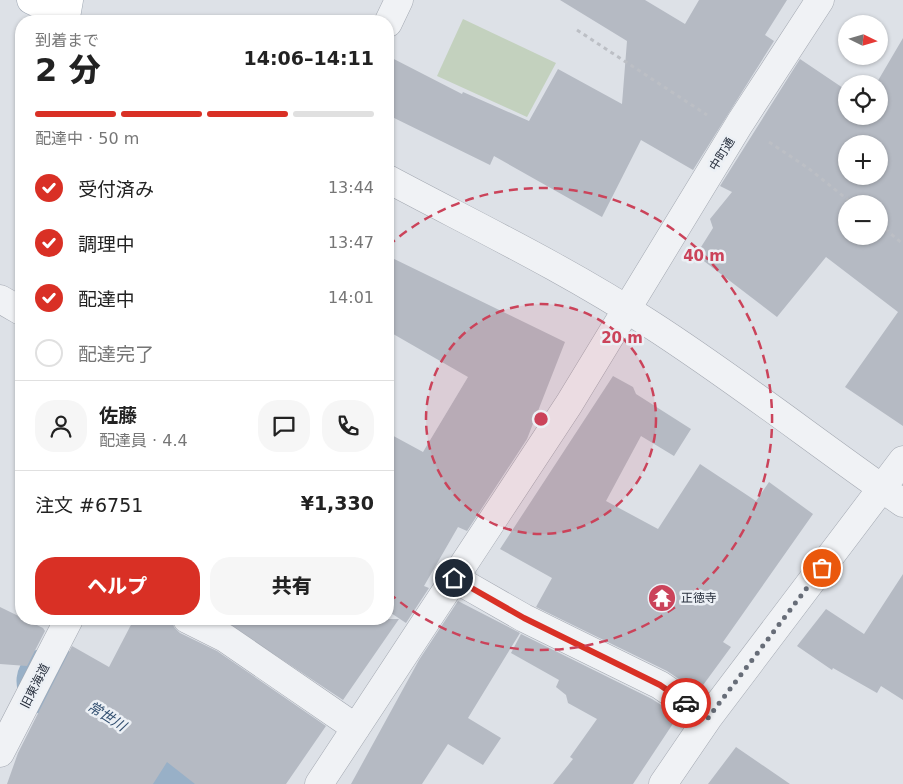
<!DOCTYPE html>
<html lang="ja">
<head>
<meta charset="utf-8">
<style>
	:root { --surface:#fff; --page:#f6f6f6; --text:#222; --muted:#767676; --line:#e0e0e0; --accent:#d93025 }
	body { margin:0; font-family:"DejaVu Sans","Noto Sans JP",sans-serif; background:var(--page); color:var(--text); height:100vh; display:flex; flex-direction:column; font-size:19px; white-space:nowrap }
	* { box-sizing:border-box; margin:0 }
	p { font-size:16px; color:var(--muted) }
	.icon { flex:none; width:28px; height:28px; fill:none; stroke:currentColor; stroke-width:2; stroke-linecap:round; stroke-linejoin:round }
	.map { position:relative; flex:1; overflow:hidden }
	.details { position:absolute; left:15px; top:15px; width:379px; height:610px; display:flex; flex-direction:column; background:var(--surface); border-radius:20px; box-shadow:0 1px 4px #0004 }
	.details>* { flex:none }
	.needle { width:32px; rotate:95deg }
	.controls { position:absolute; left:838px; top:15px; display:grid; gap:10px }
	.controls a { display:grid; place-items:center; width:50px; height:50px; border-radius:50%; background:var(--surface); box-shadow:0 1px 4px #0004; font-size:25px }
	.pin { position:absolute; display:grid; place-items:center; width:42px; height:42px; color:#fff; margin:-21px; border:2px solid #fff; border-radius:50%; box-shadow:0 1px 5px #0007 }
	.courier { position:absolute; display:grid; place-items:center; width:50px; height:50px; margin:-25px; border:4px solid #d93025; border-radius:50%; background:#fff; color:#222; box-shadow:0 1px 6px #0007 }
	.summary em { font-style:normal; font-weight:800 }
	.summary div { display:flex; flex-direction:column-reverse }
	.summary { display:flex; align-items:center; justify-content:space-between; height:85px; padding:0 20px }
	h1 { font-size:32px; font-weight:800; line-height:38px }
	.bar { display:grid; grid-template-columns:repeat(4,1fr); gap:8px 5px; align-content:center; height:60px; padding:0 20px }
	.bar i { height:6px; border-radius:4px; background:var(--line) }
	.bar .selected { background:var(--accent) }
	.bar p { grid-column:span 4 }
	.line { display:flex; align-items:center; gap:12px; padding:0 20px; border-top:1px solid var(--line) }
	.line div { flex:1 }
	.round { display:grid; place-items:center; flex:none; width:52px; height:52px; border-radius:20px; background:var(--page) }
	ol { padding:0 20px; list-style:none }
	li { display:flex; align-items:center; gap:15px; height:55px }
	li p { margin-inline-start:auto }
	li .icon { padding:5px; border-radius:50%; background:var(--accent); color:#fff; stroke-width:4 }
	li:last-child { color:var(--muted) }
	li i { width:28px; height:28px; border:2px solid var(--line); border-radius:50% }
	.button { display:flex; gap:10px; margin-top:auto; padding:10px 20px }
	.button a { flex:1; height:58px; border-radius:20px; background:var(--accent); color:#fff; font-size:20px; font-weight:800; line-height:58px; text-align:center }
	.button a+a { background:var(--page); color:var(--text) }
	.map>svg:first-child { display:block }
	.green { fill:#c3d1be }
	.lines { fill:none; stroke-linecap:round; stroke-linejoin:round }
	.river { stroke:#98b0c7; stroke-width:69 }
	.building { fill:#b5bac3; fill-rule:evenodd }
	.minor-casing { stroke:#a3a8b1; stroke-width:29 }
	.major-casing { stroke:#9da6b2; stroke-width:29 }
	.path { stroke:#bcbfc5; stroke-width:3; stroke-dasharray:4 4; stroke-linecap:butt }
	.minor { stroke:#f0f2f5; stroke-width:28 }
	.major { stroke:#fff; stroke-width:28 }
	.done { stroke:#676d78; stroke-width:5; stroke-dasharray:0 9 }
	.route { stroke:#d93025; stroke-width:6 }
	.ring { fill:none; stroke:#cb435a; stroke-width:2.5; stroke-dasharray:9 6 }
	.labels { text-anchor:middle; stroke-width:5; stroke-linejoin:round; paint-order:stroke }
	.street-label { font-size:12px; fill:#272f3d; stroke:#ecf0f5 }
	.poi-label { font-size:12px; fill:#272f3d; stroke:#ecf0f5; text-anchor:start }
	.water-label { font-size:14px; font-style:italic; fill:#324f70; stroke:#ecf0f5 }
	.centre { fill:#cb435a; stroke:#ecf0f5; stroke-width:2.5 }
	.ring-label { font-size:15px; text-anchor:middle; font-weight:bold; fill:#cb435a; stroke:#ecf0f5; stroke-width:5; stroke-linejoin:round; paint-order:stroke }
</style>
</head>
<body>
<div class="map">
<svg width="903" height="784" viewBox="0 0 903 784">
	<rect width="100%" height="100%" fill="#dde1e7"/>
	<!-- green -->
	<path class="green" d="M463,19L556,63L527,117L437,76Z"/>
	<g class="lines">
		<!-- river -->
		<path class="river" d="M51,681L77,695L130,729L163,777L173,784"/>
	</g>
	<!-- building -->
	<path class="building" d="M560,0H645L685,24L699,0H787L765,35L774,41L693,170L641,140L602,217L494,156L490,165L388,115V56L462,94L463,92L529,121L558,69L622,104L627,41Z
		M903,38V426L845,387L898,312L826,257L777,317L696,255L713,228L710,219L732,192L720,186L800,59L846,90V116H879V84H876ZM846,144H879V176H846ZM846,204H879V236H846Z
		M388,256L565,342L527,439L467,531L458,527L424,586L429,588L406,623L388,611V433L423,452L468,377L388,331Z
		M613,376L633,387L636,394L691,429L674,456L641,436L606,501L658,529L700,464L756,501L769,482L813,514L723,642L731,647L698,692L667,671L536,607L552,578L500,549Z
		M903,574V700L881,686L877,693L833,668L832,670L797,646L826,609L864,634Z
		M458,601L520,633L468,718L501,738L483,765L448,744L422,784H351L419,660Z
		M0,607L43,628L45,631L27,666L0,664Z
		M134,619H172L174,627L180,633L217,651L326,726L286,784H195L167,762L153,784H7L18,753L72,646L109,667Z
		M221,619H399L343,700Z
		M521,634L652,699L678,716L633,784H553L573,759L570,757L597,719L568,703L566,695L556,687L559,680L511,653Z
		M736,747L790,784H708Z"/>
	<g class="lines">
		<defs>
			<path id="minor" d="M388,23L399,0
				M388,179C476,226 566,269 650,324C737,380 818,444 903,503
				M0,299L21,311
				M454,578L524,618L660,685L708,718
				M187,619L225,638L356,728
				M0,753L69,619
				M319,784L569,404L740,123L820,0
				M663,784L708,718L903,460"/>
			<path id="major" d="M31,0L66,17L69,0"/>
		</defs>
		<!-- minor casing -->
		<use href="#minor" class="minor-casing"/>
		<!-- major casing -->
		<use href="#major" class="major-casing"/>
		<!-- path -->
		<path class="path" d="M577,30L707,115
			M769,142L808,168L853,204
			M879,224L903,244"/>
		<!-- minor -->
		<use href="#minor" class="minor"/>
		<!-- major -->
		<use href="#major" class="major"/>
	</g>
	<g class="lines">
		<!-- done -->
		<path class="done" d="M686,703L708,718L822,568"/>
		<!-- route -->
		<path class="route" d="M454,578L524,618L660,685L686,703"/>
	</g>
	<!-- distance rings -->
	<circle cx="541" cy="419" r="115" fill="#cb435a" fill-opacity=".12"/>
	<g class="ring">
		<circle cx="541" cy="419" r="115"/>
		<path d="M388 246A231 231 0 1 1 388 592"/>
	</g>
	<!-- icons -->
	<defs>
		<symbol id="temple-disc" viewBox="-11 -11 22 22"><circle r="9.5" fill="#cb435a" stroke="#ecf0f5"/><path d="M0-6L5-2H3V0L6.5 2.5H4V6H1.5V3h-3V6H-4V2.5H-6.5L-3 0V-2H-5Z" fill="#fff"/></symbol>
	</defs>
	<g fill-rule="evenodd">
		<use href="#temple-disc" x="646" y="582" width="32" height="32"/>
	</g>
	<g class="labels">
		<!-- street labels -->
		<g class="street-label">
			<text transform="translate(722 154) rotate(-58)" y="4">中町通</text>
			<text transform="translate(35 686) rotate(-63)" y="4">旧東海道</text>
		</g>
		<!-- poi labels -->
		<g class="poi-label">
			<text x="681" y="602">正徳寺</text>
		</g>
		<!-- water labels -->
		<g class="water-label">
			<text transform="translate(107 716) rotate(32)" y="5">常世川</text>
		</g>
	</g>
	<circle cx="541" cy="419" r="8" class="centre"/>
	<g class="ring-label">
		<text x="704" y="261">40 m</text>
		<text x="622" y="343">20 m</text>
	</g>
</svg>
<div class="controls">
<a><svg class="needle" viewBox="-14 -14 28 28"><path d="M0-13l5 13h-10z" fill="#e53935"/><path d="M0 13l5-13h-10z" fill="#767676"/></svg></a>
<a><svg class="icon" aria-label="locate" viewBox="0 0 24 24"><circle cx="12" cy="12" r="6"/><path d="M12 2v4M12 18v4M2 12h4M18 12h4"/></svg></a>
<a>+</a>
<a>−</a>
</div>
<div class="pin" style="left:822px;top:568px;background:#ea580c"><svg class="icon" aria-label="bag" viewBox="0 0 24 24"><path d="M5 8h14l-1 12H6zM9 8a3 3 0 0 1 6 0"/></svg></div>
<div class="pin" style="left:454px;top:578px;background:#1f2937"><svg class="icon" aria-label="home" viewBox="0 0 24 24"><path d="M3 11l9-7 9 7M6 9v11h12V9"/></svg></div>
<div class="courier" style="left:686px;top:703px"><svg class="icon" aria-label="car" viewBox="0 0 24 24"><path d="M5 17H2v-5l4-1 3-4h7l3 4 3 1v5h-3M9 17h6M6 11h13"/><circle cx="7" cy="17" r="2"/><circle cx="17" cy="17" r="2"/></svg></div>
<section class="details">
<div class="summary"><div><h1>2 分</h1><p>到着まで</p></div><em>14:06–14:11</em></div>
<div class="bar"><i class="selected"></i><i class="selected"></i><i class="selected"></i><i></i><p>配達中 · 50 m</p></div>
<ol>
<li><svg class="icon" aria-label="check" viewBox="0 0 24 24"><path d="M5 12l5 5 9-10"/></svg>受付済み<p>13:44</p></li>
<li><svg class="icon" aria-label="check" viewBox="0 0 24 24"><path d="M5 12l5 5 9-10"/></svg>調理中<p>13:47</p></li>
<li><svg class="icon" aria-label="check" viewBox="0 0 24 24"><path d="M5 12l5 5 9-10"/></svg>配達中<p>14:01</p></li>
<li><i></i>配達完了</li>
</ol>
<div class="line" style="height:90px"><a class="round"><svg class="icon" aria-label="person" viewBox="0 0 24 24"><circle cx="12" cy="8" r="4"/><path d="M4 21q1-7 8-7t8 7"/></svg></a><div><b>佐藤</b><p>配達員 · 4.4</p></div><a class="round"><svg class="icon" aria-label="chat" viewBox="0 0 24 24"><path d="M4 5h16v11H9l-5 4z"/></svg></a><a class="round"><svg class="icon" aria-label="phone" viewBox="0 0 24 24"><path d="M5 4h4l2 5-3 2q2 4 5 5l2-3 5 2v4C11 20 4 13 5 4z"/></svg></a></div>
<div class="line" style="height:65px"><div>注文 #6751</div><b>¥1,330</b></div>
<div class="button"><a>ヘルプ</a><a>共有</a></div>
</section>
</div>
</body>
</html>
